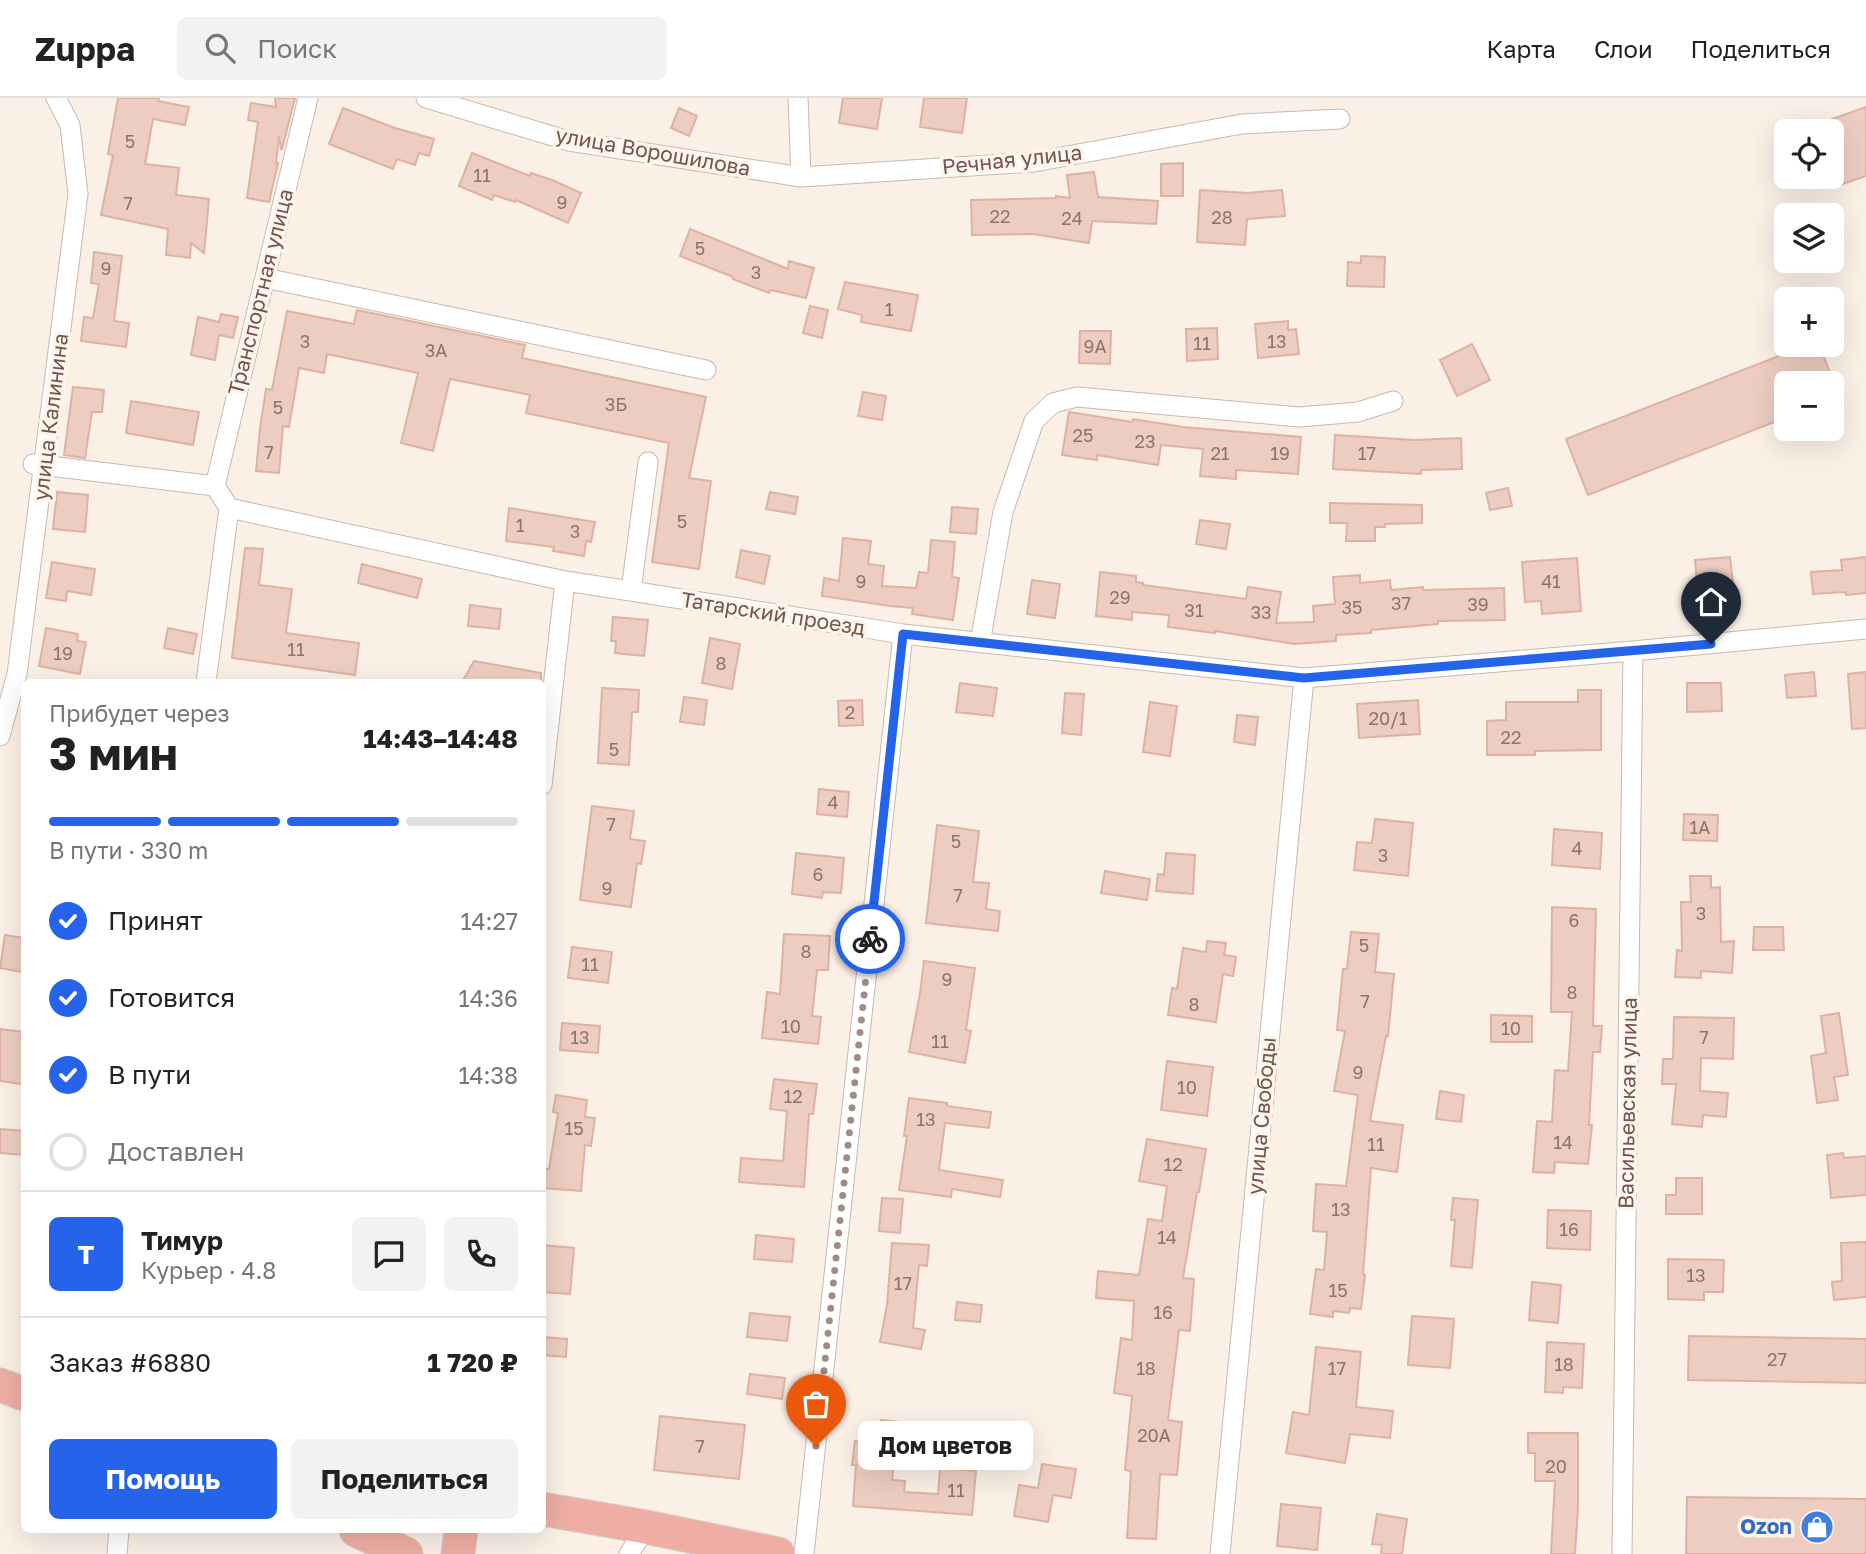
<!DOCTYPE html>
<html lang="ru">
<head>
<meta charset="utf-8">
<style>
	:root { --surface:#fff; --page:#f2f2f2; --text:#222; --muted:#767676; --line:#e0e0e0; --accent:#2563eb }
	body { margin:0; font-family:"Golos Text",sans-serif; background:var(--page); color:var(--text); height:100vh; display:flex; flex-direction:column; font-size:26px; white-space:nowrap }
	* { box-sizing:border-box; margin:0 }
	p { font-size:23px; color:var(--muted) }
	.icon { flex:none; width:38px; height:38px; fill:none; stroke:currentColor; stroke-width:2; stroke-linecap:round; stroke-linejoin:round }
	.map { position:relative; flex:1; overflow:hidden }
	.side { position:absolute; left:21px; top:581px; width:525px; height:854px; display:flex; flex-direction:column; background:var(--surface); border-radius:10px; box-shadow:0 7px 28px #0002 }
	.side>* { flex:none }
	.buttons { position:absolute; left:1774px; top:21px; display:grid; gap:14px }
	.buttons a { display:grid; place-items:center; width:70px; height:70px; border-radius:10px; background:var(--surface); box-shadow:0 7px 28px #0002; font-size:35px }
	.pin { position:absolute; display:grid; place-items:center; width:60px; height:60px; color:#fff; margin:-72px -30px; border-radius:50% 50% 50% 0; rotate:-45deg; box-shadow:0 0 7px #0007 }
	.pin .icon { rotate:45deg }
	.courier { position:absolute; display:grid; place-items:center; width:70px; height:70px; margin:-35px; border:5px solid #2563eb; border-radius:50%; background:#fff; color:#222; box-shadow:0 2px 9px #0007 }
	.bubble { position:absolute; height:49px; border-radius:10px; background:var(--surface); box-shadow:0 7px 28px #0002; font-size:23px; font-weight:700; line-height:49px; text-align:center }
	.overview em { font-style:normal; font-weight:700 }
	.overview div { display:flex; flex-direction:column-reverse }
	.overview { display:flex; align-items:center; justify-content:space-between; height:119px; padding:0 28px }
	h1 { font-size:46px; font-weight:700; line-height:52px }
	.bar { display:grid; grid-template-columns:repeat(4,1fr); gap:10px 7px; align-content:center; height:84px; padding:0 28px }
	.bar i { height:9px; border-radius:5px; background:var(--line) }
	.bar .selected { background:var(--accent) }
	.bar p { grid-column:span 4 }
	.line { display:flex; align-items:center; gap:18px; padding:0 28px; border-top:2px solid var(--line) }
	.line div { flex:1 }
	.round { display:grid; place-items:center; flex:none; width:74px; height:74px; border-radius:10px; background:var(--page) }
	ol { padding:0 28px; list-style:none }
	li { display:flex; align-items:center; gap:21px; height:77px }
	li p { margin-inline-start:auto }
	li .icon { padding:7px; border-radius:50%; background:var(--accent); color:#fff; stroke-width:4 }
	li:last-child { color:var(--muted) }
	li i { width:38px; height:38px; border:4px solid var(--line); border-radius:50% }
	.primary-button { display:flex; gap:14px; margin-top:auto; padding:14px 28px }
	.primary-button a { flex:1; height:80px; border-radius:10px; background:var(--accent); color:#fff; font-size:28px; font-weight:700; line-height:80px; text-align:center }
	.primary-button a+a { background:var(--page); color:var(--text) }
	header { display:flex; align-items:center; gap:42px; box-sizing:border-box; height:98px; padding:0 35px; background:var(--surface); border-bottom:2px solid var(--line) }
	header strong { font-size:33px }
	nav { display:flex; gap:38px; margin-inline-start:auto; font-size:24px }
	.search { width:490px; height:63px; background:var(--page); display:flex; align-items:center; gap:18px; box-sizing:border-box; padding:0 24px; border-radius:10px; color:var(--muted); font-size:26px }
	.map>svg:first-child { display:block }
	.building { fill:#edcdc1; stroke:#ddb2a3; stroke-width:2 }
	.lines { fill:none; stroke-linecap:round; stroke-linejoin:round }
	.street-casing { stroke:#cbb7ad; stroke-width:21 }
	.highway-casing { stroke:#d4ccca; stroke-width:35 }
	.street { stroke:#fff; stroke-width:19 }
	.highway { stroke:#eeaea3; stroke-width:33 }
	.done { stroke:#a18c83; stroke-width:7; stroke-dasharray:0 12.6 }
	.route { stroke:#2563eb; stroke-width:9 }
	.labels { text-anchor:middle; stroke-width:7; stroke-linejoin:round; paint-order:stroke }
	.number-label { font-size:18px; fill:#90746b }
	.street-label { font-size:21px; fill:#71564e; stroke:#fdf4ec }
	.shop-label { font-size:21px; font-weight:bold; fill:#366cbe; stroke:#fdf4ec; text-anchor:end }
</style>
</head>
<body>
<header>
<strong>Zuppa</strong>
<div class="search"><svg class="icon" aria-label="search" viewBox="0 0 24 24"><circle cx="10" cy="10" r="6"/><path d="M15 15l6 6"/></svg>Поиск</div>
<nav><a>Карта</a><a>Слои</a><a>Поделиться</a></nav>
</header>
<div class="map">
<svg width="1866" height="1456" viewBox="0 0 1866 1456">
	<rect width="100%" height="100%" fill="#faf0e6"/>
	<!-- building -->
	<path class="building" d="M118,0H159L158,3L189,9L185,27L153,21L145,66L179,70L176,97L209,101L204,155L191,145L190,160L166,157L168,131L101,117L113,57L108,56Z
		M275,0H295L282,51H281L279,38L276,65H278L269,104L247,100L258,24L248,22L251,5L276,9Z
		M843,0H882L877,31L839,25Z
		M924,0H967L962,35L920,29Z
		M1866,9V78L1837,88L1832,73V21Z
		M343,10L392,29L434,41L429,58L419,55L415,67L397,61L393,71L329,46Z
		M679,10L697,18L689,38L671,30Z
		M472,55L530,78L531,75L552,82L581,95L568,125L516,102L515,104L494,97L492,102L459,88Z
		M1183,65V98H1161V66Z
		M1094,74L1098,99L1158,103L1156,126L1092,123L1089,145L1033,136L972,137L971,102L1056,100V98L1070,100L1067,77Z
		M1200,92L1247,95L1282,92L1285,118L1247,121L1245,147L1197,144Z
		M690,131L788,171L789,163L814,170L806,200L771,192L769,195L733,181V179L680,158Z
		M94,154L122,158L114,223L129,225L126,249L81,243L84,219L93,220L99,186L91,185Z
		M1361,158L1385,159L1384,189L1347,188L1348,164L1361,165Z
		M845,184L918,197L911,233L861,224L862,217L838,211Z
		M810,208L828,212L822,240L803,235Z
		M357,212L525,247L522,260L706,299L689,380L711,383L699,471L652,464L669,345L526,315L530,297L450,281L433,353L401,345L418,275L327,256L324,275L299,270L289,329L283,328L279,375L256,373L260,330L266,291L272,292L287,213L354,226Z
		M221,216L238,219L233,240L219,237L215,262L191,257L198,219L219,224Z
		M1288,223V232L1296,231L1299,256L1258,260L1255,226Z
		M1217,230L1218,261L1187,263L1186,231Z
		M1080,233H1111L1110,266L1079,265Z
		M1472,246L1490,282L1457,298L1440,262Z
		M1807,247H1819L1834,285H1787V319L1588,397L1566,341Z
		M73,289L104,292L102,314H92L85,360L64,357Z
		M863,294L886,298L882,322L858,318Z
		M131,303L199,314L193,347L126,335Z
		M1069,314L1132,324L1133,321L1183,329L1301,339L1298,376L1236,372V381L1200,378L1203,351L1161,347L1158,367L1097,357V362L1062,357Z
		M1335,337L1415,342L1461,340L1462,371L1421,372V376L1333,371Z
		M1508,390L1512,408L1490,412L1486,395Z
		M57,394L88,397L85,434L53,431Z
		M770,394L798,399L795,416L766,411Z
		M1330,405L1422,407V425L1385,426V429H1375V443H1346L1347,425H1330Z
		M952,409L978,411L976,436L950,434Z
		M509,410L595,424L591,444L586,443L584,458L553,453L554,449L506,443Z
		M1200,422L1230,426L1226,451L1196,446Z
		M843,440L871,443L868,466L884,468L882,488L916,490L919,474L928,475L931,442L955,444L952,479L959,480L953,522L912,516L913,510L890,508L822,498L824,480L839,483Z
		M245,450L263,451L259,487L292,491L286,535L359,545L355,577L232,560Z
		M741,452L770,458L764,486L736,479Z
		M1730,459L1734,494H1729L1731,505L1699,508L1695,462Z
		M1866,459V495L1846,497L1845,494L1813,496L1811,474L1842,472L1841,462Z
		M1577,460L1581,513L1542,516L1541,503L1525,504L1522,464Z
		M52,464L95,471L91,497L67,493L66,503L46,500Z
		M362,466L422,481L417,500L358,485Z
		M1100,474L1136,478V484L1143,485V487L1246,501L1248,489L1281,494L1276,525L1314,524L1313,508L1335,506L1333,479L1360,477V485L1390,482L1391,492L1423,489V492L1504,490L1505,522L1438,523V526L1371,532V535L1336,537V543L1294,546L1215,533V535L1168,529L1169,517L1132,514V522L1096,518Z
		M1032,482L1060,486L1055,520L1027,516Z
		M470,507L501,511L499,531L468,528Z
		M613,519L648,522L644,558L615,555L616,543H611Z
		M46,530L78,536L77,543L86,544L80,576L39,568Z
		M168,530L197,536L193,556L164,550Z
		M710,540L740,546L732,591L702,585Z
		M474,563L541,575V584H462Z
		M1814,574L1816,598L1787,600L1785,577Z
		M1866,574V630L1852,631L1848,576Z
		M960,585L997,590L993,618L956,614Z
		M1687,585H1721L1722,613L1687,614Z
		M602,590L639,592L638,614H632L629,667L598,665Z
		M1578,592H1601V652L1535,653V657H1487V623L1506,622V604H1578Z
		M1065,595L1084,596L1081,637L1062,635Z
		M684,599L707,602L704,627L680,624Z
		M862,602L863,627L839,628L838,603Z
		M1418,602L1420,636L1359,640L1357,606Z
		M1150,604L1177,608L1170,658L1143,654Z
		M1237,617L1258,619L1255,647L1234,644Z
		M819,691L849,694L847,719L817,716Z
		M592,708L634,713L630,741L645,743L641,766L637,765L631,809L580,802Z
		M1684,716L1718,717L1717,743L1683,742Z
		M1375,721L1413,725L1408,778L1354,772L1357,744L1372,745Z
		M937,727L979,733L973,784L989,785L986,811L1000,813L998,833L926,825Z
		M1554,731L1602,735L1600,771L1552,767Z
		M796,755L844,760L841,795L823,794L822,800L792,796Z
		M1166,755L1195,757L1193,796L1156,793L1158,776L1164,777Z
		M1105,773L1150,781L1147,802L1101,795Z
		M1690,778H1711V790L1720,789L1721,844L1734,843L1732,875L1701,873V880L1675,879L1677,852L1682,853L1681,804H1691Z
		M1552,809L1596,811L1593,928H1602L1600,954H1593L1589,1027H1592L1588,1066L1555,1064L1554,1075L1533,1074L1537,1023L1552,1024L1555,972L1568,973L1572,914H1551Z
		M1754,829H1783L1784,852H1753Z
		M1351,834L1379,836L1375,874L1394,876L1388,938H1386L1370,1023L1403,1027L1397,1074L1371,1070L1363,1177H1365L1361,1211L1350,1210L1349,1215L1333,1213V1219L1310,1216L1316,1171L1324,1172L1327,1134L1313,1133L1316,1086L1346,1088L1358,997L1334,993L1345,933L1337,932L1343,871H1347Z
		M784,836L830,838L828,872H817L812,918L821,919L818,946L762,940L767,894L780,896Z
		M5,837L24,840V860L22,874L0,870Z
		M1207,843L1226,845L1224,857L1236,859L1233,878L1223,876L1216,924L1168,917L1172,890L1177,891L1183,850L1206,854Z
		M572,849L612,854L608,885L568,880Z
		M924,863L975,870L966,932L971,933L965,965L909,954L920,895Z
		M1839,915L1848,977L1834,979L1838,1002L1817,1005L1811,958L1826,955L1821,918Z
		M1491,917L1532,918V944H1491Z
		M1674,919L1734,920L1733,961L1701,960L1700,993L1728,995L1726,1019L1703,1017L1702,1029L1672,1026L1676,986H1662L1663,961H1673Z
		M562,925L600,928L598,955L560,952Z
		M0,931L24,934V965L22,986L0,983Z
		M1167,963L1213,969L1207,1018L1161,1012Z
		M774,981L817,986L813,1016H809L804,1089L739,1084L741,1060L783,1063L787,1013L770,1011Z
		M1440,993L1464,997L1461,1024L1436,1021Z
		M556,997L587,1002L585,1019L595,1020L591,1048L585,1047L581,1093L543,1090L544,1071H549L558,1015L553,1014Z
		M909,1000L947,1005V1008L991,1014L989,1030L945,1025L939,1072L1003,1082L1000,1099L952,1091L951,1099L899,1092L907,1038H904Z
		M0,1031L24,1033V1057L0,1055Z
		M1147,1041L1206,1051L1199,1094H1197L1183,1180L1194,1181L1190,1233L1179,1232L1168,1322L1182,1324L1177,1377L1160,1376L1156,1441L1127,1440L1131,1373L1125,1372L1132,1298L1114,1295L1121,1240L1132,1242L1134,1203L1096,1200L1098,1173L1139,1177L1148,1121L1162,1123L1167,1088L1139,1083Z
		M1843,1055L1844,1060L1866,1058V1097L1831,1100L1827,1057Z
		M1676,1080H1702V1116H1666V1097H1676Z
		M882,1100L903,1101L900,1135L879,1133Z
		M1453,1100L1478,1102L1472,1170L1451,1168L1455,1122H1451Z
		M1548,1112L1591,1113L1590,1152L1547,1150Z
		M756,1137L794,1141L792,1164L754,1161Z
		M1866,1144V1199L1834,1202L1832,1184L1842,1183L1841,1145Z
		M892,1145L929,1147L927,1168L919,1167L913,1230L925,1232L921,1251L880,1244L887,1207Z
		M542,1147L574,1150L570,1196L542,1194Z
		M1668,1161L1724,1162L1723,1194H1704V1202L1668,1201Z
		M1532,1184L1561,1187L1558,1225L1529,1222Z
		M957,1204L982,1207L980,1224L955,1222Z
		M750,1215L790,1219L787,1243L747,1239Z
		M1412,1218L1454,1221L1450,1270L1408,1267Z
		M1689,1238L1866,1241V1285L1688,1282Z
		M542,1239L567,1241L566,1259L542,1257Z
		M1547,1244L1584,1246L1582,1290L1563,1289V1295L1545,1294Z
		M1316,1249L1361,1254L1356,1309L1393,1313L1390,1340L1350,1336L1345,1365L1286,1355L1293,1314L1309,1317Z
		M750,1276L785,1280L782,1301L747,1296Z
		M660,1318L745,1327L739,1381L654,1372Z
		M881,1322L899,1324L892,1382L905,1383L904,1394L938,1396L940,1370L976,1373L972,1417L853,1408L856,1367H852L855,1343L878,1347Z
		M1528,1335H1578V1409L1575,1456H1551L1555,1383H1535V1355H1528Z
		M1042,1366L1076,1371L1071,1400L1053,1397L1048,1424L1014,1418L1019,1387L1038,1390Z
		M1687,1399L1866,1401V1456H1686Z
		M1281,1406L1321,1410L1317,1452L1277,1448Z
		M1377,1416L1407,1421L1402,1456H1381L1382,1447L1372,1446Z"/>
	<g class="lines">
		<defs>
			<path id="street" d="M426,0L569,43L801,79
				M798,0L801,79L1034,64L1242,26L1340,21
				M265,180L706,272
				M33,366L215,388L229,410L565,483L631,493L903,536L1304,580L1633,553L1866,531
				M215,388L308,0
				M631,493L648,364
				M980,545L1003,414L1034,323L1053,305L1077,299L1299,319L1358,314L1393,303
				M206,584L229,410
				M0,638L17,576L78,96L70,27L56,0
				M542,687L565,483
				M117,1456L119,1432
				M629,1456L646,1429
				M804,1456L903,536
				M1220,1456L1304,580
				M1622,1456L1633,553"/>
			<path id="highway" d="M0,1287L24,1296
				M542,1411L646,1429L778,1456
				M356,1432L406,1456
				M458,1456L461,1432"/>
		</defs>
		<!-- street casing -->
		<use href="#street" class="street-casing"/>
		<!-- highway casing -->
		<use href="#highway" class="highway-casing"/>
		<!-- street -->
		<use href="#street" class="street"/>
		<!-- highway -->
		<use href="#highway" class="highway"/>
	</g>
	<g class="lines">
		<!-- done -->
		<path class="done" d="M816,1348L870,841"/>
		<!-- route -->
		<path class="route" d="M870,841L903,536L1304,580L1711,546"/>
	</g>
	<!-- icons -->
	<defs>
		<symbol id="shop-disc" viewBox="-11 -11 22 22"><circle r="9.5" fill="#3f7fe0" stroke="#fdf4ec"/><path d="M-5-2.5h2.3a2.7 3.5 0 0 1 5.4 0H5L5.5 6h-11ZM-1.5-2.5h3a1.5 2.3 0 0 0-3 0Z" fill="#fff"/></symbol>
	</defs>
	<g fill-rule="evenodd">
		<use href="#shop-disc" x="1798" y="1410" width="38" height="38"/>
	</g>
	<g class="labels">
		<!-- number labels -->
		<g class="number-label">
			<text x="130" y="50">5</text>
			<text x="482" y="84">11</text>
			<text x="562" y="111">9</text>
			<text x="128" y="112">7</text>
			<text x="1000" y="125">22</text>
			<text x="1222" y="126">28</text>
			<text x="1072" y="127">24</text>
			<text x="700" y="157">5</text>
			<text x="106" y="177">9</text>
			<text x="756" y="181">3</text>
			<text x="889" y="218">1</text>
			<text x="305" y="250">3</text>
			<text x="1277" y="250">13</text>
			<text x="1202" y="252">11</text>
			<text x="1095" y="255">9А</text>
			<text x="436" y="259">3А</text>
			<text x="616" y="313">3Б</text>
			<text x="278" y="316">5</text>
			<text x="1083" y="344">25</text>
			<text x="1145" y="350">23</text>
			<text x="269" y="361">7</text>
			<text x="1220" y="362">21</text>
			<text x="1280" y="362">19</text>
			<text x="1367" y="362">17</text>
			<text x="682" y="430">5</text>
			<text x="520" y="434">1</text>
			<text x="575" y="440">3</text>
			<text x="861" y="490">9</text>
			<text x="1551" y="490">41</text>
			<text x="1120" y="506">29</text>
			<text x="1401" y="512">37</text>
			<text x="1478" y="513">39</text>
			<text x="1352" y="516">35</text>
			<text x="1194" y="519">31</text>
			<text x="1261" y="521">33</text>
			<text x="296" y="558">11</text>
			<text x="63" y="562">19</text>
			<text x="721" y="572">8</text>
			<text x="850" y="621">2</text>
			<text x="1388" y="627">20/1</text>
			<text x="1511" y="646">22</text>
			<text x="614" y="658">5</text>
			<text x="833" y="711">4</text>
			<text x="611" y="733">7</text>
			<text x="1700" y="736">1А</text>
			<text x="956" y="750">5</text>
			<text x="1577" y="757">4</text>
			<text x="1383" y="764">3</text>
			<text x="818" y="783">6</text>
			<text x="607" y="797">9</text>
			<text x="958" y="804">7</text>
			<text x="1701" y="822">3</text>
			<text x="1574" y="829">6</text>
			<text x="1364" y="854">5</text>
			<text x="806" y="860">8</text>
			<text x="590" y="873">11</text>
			<text x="947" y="888">9</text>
			<text x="1572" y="901">8</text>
			<text x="1365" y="910">7</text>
			<text x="1194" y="913">8</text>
			<text x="791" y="935">10</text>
			<text x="1511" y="937">10</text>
			<text x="580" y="946">13</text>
			<text x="1704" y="946">7</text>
			<text x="940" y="950">11</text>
			<text x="1358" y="981">9</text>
			<text x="1187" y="996">10</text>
			<text x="793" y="1005">12</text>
			<text x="926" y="1028">13</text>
			<text x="574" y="1037">15</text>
			<text x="1563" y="1051">14</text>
			<text x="1376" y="1053">11</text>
			<text x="1173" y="1073">12</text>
			<text x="1341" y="1118">13</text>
			<text x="1569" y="1138">16</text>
			<text x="1167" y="1146">14</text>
			<text x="1696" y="1184">13</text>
			<text x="903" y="1192">17</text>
			<text x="1338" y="1199">15</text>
			<text x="1163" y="1221">16</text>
			<text x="1777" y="1268">27</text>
			<text x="1564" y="1273">18</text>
			<text x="1146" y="1277">18</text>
			<text x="1337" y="1277">17</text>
			<text x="1154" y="1344">20А</text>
			<text x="700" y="1355">7</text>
			<text x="1556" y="1375">20</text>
			<text x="956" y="1399">11</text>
		</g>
		<!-- street labels -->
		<g class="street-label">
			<text transform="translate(653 54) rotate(10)" y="7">улица Ворошилова</text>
			<text transform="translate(1012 62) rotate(-6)" y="7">Речная улица</text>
			<text transform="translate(261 194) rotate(-76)" y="7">Транспортная улица</text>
			<text transform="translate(51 319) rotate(-83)" y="7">улица Калинина</text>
			<text transform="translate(773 516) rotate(9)" y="7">Татарский проезд</text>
			<text transform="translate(1628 1005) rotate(-89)" y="7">Васильевская улица</text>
			<text transform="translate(1262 1018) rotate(-85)" y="7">улица Свободы</text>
		</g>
		<!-- shop labels -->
		<g class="shop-label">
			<text x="1792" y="1436">Ozon</text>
		</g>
	</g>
</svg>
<div class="buttons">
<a><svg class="icon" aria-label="locate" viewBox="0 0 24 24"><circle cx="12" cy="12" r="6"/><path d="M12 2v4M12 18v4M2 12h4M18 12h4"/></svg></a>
<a><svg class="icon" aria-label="layers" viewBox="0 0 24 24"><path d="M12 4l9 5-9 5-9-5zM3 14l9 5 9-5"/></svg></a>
<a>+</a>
<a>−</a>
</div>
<div class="pin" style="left:816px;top:1348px;background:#ea580c"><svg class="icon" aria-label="bag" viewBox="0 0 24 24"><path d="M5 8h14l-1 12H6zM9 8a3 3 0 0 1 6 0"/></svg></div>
<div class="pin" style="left:1711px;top:546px;background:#1f2937"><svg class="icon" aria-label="home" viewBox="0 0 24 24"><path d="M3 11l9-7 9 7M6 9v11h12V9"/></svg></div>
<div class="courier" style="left:870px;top:841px"><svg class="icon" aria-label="bike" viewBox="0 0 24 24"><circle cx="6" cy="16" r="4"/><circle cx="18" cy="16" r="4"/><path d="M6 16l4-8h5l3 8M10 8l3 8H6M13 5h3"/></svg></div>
<div class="bubble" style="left:858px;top:1323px;width:175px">Дом цветов</div>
<section class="side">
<div class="overview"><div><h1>3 мин</h1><p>Прибудет через</p></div><em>14:43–14:48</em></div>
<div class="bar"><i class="selected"></i><i class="selected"></i><i class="selected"></i><i></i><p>В пути · 330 m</p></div>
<ol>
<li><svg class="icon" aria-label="check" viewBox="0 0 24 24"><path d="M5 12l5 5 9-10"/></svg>Принят<p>14:27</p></li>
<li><svg class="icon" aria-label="check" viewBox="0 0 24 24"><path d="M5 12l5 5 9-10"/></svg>Готовится<p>14:36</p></li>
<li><svg class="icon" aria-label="check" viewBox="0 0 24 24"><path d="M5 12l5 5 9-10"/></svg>В пути<p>14:38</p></li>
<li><i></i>Доставлен</li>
</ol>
<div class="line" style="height:126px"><b class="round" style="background:var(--accent);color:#fff">Т</b><div><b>Тимур</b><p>Курьер · 4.8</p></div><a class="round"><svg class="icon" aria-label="chat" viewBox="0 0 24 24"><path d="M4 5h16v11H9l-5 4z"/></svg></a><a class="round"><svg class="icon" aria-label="phone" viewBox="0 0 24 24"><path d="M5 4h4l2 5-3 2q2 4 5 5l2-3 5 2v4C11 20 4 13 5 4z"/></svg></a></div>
<div class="line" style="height:91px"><div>Заказ #6880</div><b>1 720 ₽</b></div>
<div class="primary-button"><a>Помощь</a><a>Поделиться</a></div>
</section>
</div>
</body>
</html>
